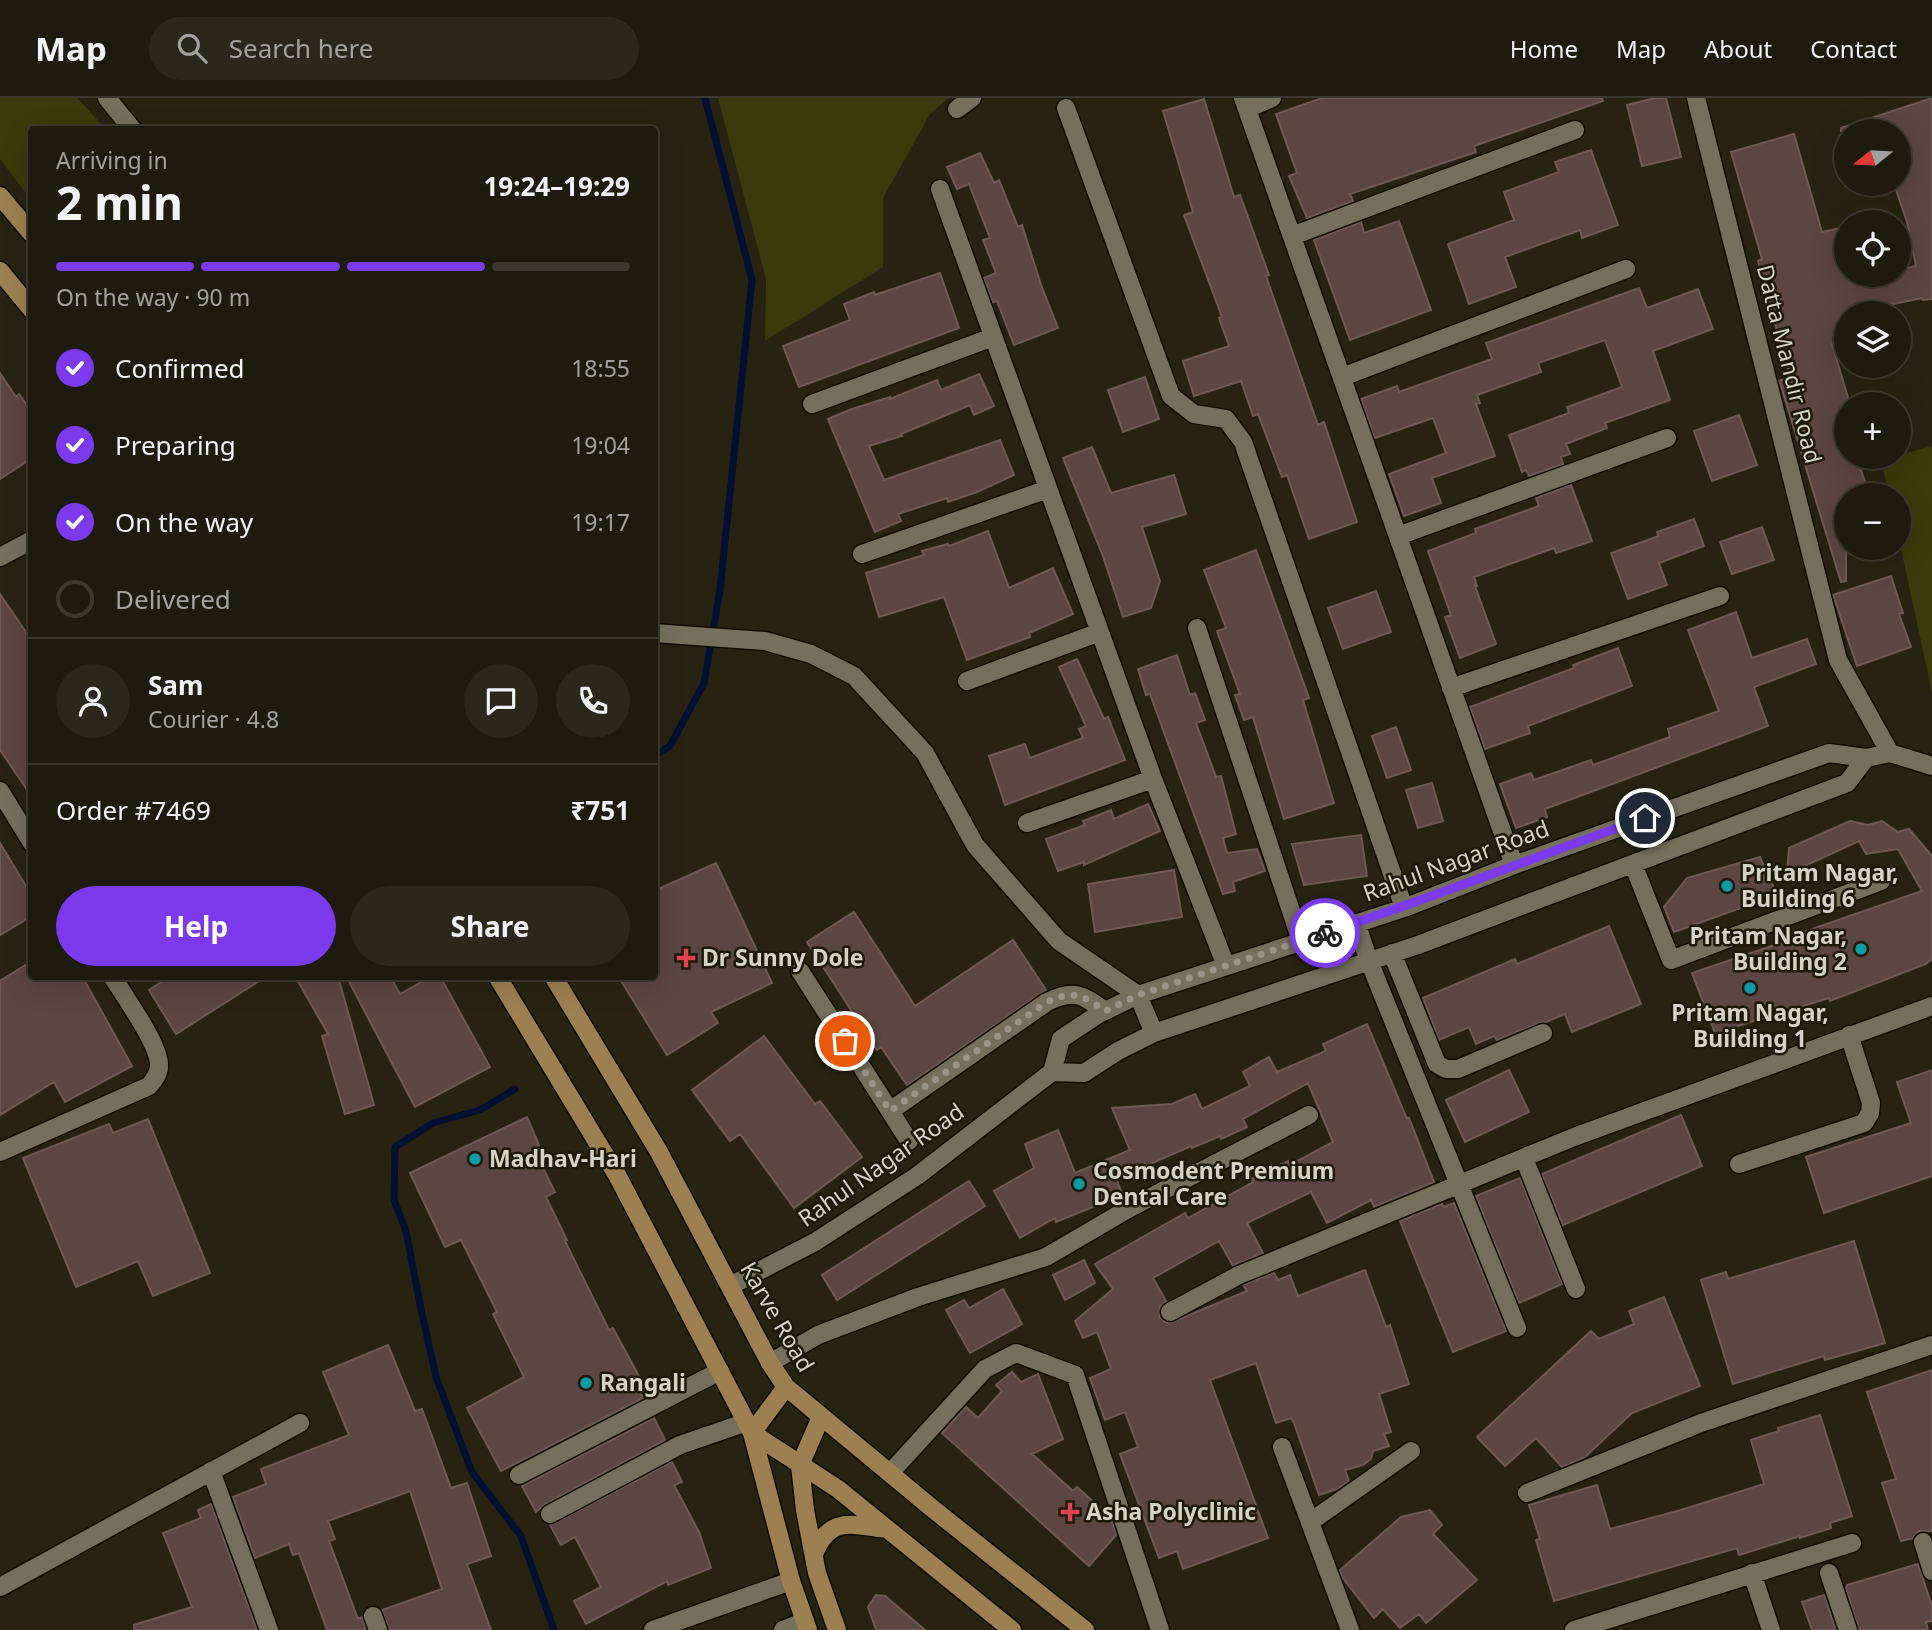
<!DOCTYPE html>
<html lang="en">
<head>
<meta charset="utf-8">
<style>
	:root { --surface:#1e1a0d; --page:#2b271b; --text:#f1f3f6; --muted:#a1a19d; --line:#3c382e; --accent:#7c3aed }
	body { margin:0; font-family:"Noto Sans",sans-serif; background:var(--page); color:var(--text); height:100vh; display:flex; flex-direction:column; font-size:26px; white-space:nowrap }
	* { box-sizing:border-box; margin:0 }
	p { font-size:23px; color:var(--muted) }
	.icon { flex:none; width:38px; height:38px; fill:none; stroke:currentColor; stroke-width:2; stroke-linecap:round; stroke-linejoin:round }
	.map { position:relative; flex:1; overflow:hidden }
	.panel { position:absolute; left:28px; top:28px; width:630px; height:854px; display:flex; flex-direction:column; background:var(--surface); border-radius:7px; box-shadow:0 7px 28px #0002,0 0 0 2px var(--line) }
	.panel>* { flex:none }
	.needle { width:46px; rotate:252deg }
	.controls { position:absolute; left:1834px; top:21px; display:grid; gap:14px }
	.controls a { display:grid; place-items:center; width:77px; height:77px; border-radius:50%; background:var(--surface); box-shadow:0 7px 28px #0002,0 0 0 2px var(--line); font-size:35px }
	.pin { position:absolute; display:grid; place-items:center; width:60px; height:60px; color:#fff; margin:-30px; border:4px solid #fff; border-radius:50%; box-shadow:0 2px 7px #0007 }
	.courier { position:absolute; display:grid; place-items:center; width:70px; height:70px; margin:-35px; border:5px solid #7c3aed; border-radius:50%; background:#fff; color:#222; box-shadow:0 2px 9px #0007 }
	.head em { font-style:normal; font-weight:700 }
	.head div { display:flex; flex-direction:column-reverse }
	.head { display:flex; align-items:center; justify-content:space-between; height:119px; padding:0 28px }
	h1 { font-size:46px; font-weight:700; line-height:52px }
	.bar { display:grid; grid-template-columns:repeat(4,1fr); gap:10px 7px; align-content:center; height:84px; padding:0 28px }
	.bar i { height:9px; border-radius:5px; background:var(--line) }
	.bar .current { background:var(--accent) }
	.bar p { grid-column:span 4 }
	.line { display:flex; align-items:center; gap:18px; padding:0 28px; border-top:2px solid var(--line) }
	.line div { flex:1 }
	.round { display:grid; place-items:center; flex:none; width:74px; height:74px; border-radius:37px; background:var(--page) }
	ol { padding:0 28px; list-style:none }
	li { display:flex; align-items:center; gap:21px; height:77px }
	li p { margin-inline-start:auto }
	li .icon { padding:7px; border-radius:50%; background:var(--accent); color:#fff; stroke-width:4 }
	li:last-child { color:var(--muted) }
	li i { width:38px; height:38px; border:4px solid var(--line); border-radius:50% }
	.primary-button { display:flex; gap:14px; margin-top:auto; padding:14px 28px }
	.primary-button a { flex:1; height:80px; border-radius:42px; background:var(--accent); color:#fff; font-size:28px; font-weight:700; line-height:80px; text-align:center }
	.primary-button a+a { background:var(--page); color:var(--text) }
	header { display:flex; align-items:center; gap:42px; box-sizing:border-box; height:98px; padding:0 35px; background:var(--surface); border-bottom:2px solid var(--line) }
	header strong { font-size:33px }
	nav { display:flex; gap:38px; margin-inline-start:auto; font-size:24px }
	.search { width:490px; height:63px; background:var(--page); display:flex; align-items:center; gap:18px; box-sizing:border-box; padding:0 24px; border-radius:38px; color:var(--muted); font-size:26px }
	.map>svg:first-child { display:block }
	.green { fill:#393b0c }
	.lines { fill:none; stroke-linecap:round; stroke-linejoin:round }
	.stream { stroke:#001033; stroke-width:7 }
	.building { fill:#5b4641; stroke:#6f5954; stroke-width:2 }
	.minor-casing { stroke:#110c00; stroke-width:21 }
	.major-casing { stroke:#110c00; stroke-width:21 }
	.minor { stroke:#756f5b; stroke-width:18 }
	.major { stroke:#9d8051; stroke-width:18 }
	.done { stroke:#999587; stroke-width:7; stroke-dasharray:0 12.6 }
	.route { stroke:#7c3aed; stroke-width:9 }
	.culture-dot { fill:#0f9aa8; stroke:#1e1908; stroke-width:2.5 }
	.health-dot { fill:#e0444e; stroke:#1e1908; stroke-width:2.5 }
	.labels { text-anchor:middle; stroke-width:5; stroke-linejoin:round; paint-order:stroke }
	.street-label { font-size:23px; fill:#d6d2c7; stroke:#1e1908 }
	.poi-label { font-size:23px; font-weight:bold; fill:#d6d2c7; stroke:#1e1908; text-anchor:start }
</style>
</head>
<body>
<header>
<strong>Map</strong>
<div class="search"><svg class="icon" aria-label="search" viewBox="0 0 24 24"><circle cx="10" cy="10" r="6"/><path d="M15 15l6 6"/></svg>Search here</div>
<nav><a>Home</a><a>Map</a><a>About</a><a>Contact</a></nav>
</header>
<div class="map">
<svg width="1932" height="1532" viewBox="0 0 1932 1532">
	<rect width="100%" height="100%" fill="#282311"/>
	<!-- green -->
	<path class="green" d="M0,0H77L106,31L32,32L31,102L0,61Z
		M718,0H948L930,16L883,100V169L765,243L766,181Z
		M1932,348V594L1899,442V397H1889L1881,362Z"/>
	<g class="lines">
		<!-- stream -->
		<path class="stream" d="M654,658L670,648L704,585L720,492L752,182L705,0
			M515,991L480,1012L433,1025L395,1049L394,1102L406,1133L421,1211L436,1279L472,1374L521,1438L554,1532"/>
	</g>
	<!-- building -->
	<path class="building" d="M1322,0H1602L1603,3L1474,48L1476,54L1350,96L1353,103L1307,120L1289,78L1297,75L1276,16Z
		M1655,0H1666L1681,59L1642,68L1627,7Z
		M1932,0V201L1923,202L1922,200L1841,217L1846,242L1832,246L1850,306H1846V359H1856L1870,397H1846V483L1841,484L1780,285L1779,283L1790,279L1758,163L1762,161L1731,54L1794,36L1822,134L1846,129V177H1899V172L1916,168L1907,124L1894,86H1899V33H1841V30Z
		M1204,1L1234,99L1240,97L1269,177L1266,178L1318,327L1324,324L1357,424L1309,441L1287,377L1282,379L1258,316L1253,318L1241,283L1194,298L1183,263L1229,248L1219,220L1222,219L1184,117L1193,114L1163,13Z
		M1591,52L1618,127L1582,140L1580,132L1505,159L1516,189L1469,206L1448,146L1514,122L1504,94L1559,74L1555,64Z
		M980,55L994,85L999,82L1018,129L1022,127L1041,187L1058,230L1014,247L997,203L993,204L984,180L996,175L983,142L990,140L969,86L957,91L947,69Z
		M1399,123L1431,212L1350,242L1314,142L1361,124L1364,135Z
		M940,175L959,230L799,289L783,248L850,222L844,206L874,194L875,197Z
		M1639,190L1647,210L1698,191L1713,231L1653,253L1670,302L1605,325L1607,330L1566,346L1570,356L1561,359L1563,366L1529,378L1526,372L1522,374L1509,337L1569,315L1567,309L1622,289L1605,242L1538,265L1541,274L1477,297L1480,305L1476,306L1495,358L1432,380L1441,405L1404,418L1389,376L1446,355L1433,320L1375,340L1361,301L1397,288L1399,294L1492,261L1486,245Z
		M0,275L16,299L19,296L32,314V360L0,381Z
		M979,276L994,308L974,317L970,307L901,336L902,338L869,348L884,382L1000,342L1014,377L977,394L948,404L947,400L898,416L901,423L875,434L828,321L852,311L890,299V301L937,282L941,292Z
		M1145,279L1159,321L1123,334L1108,292Z
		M1739,317L1757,367L1712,383L1694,333Z
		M1092,349L1111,395L1174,377L1186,416L1142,429L1160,483L1151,510L1123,519L1103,458L1063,360Z
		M1571,387L1592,443L1556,455L1554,450L1474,479L1477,488H1475L1496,546L1460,560L1445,519L1451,517L1428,453L1476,435L1475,431L1539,408L1536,400Z
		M1694,421L1704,448L1659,465L1667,487L1628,501L1611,455L1659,438L1657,434Z
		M1762,429L1774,462L1732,476L1720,444Z
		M988,433L1009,490L1053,470L1073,516L1029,535L1030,539L967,562L944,499L879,519L866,475L924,457L922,453L948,446L949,448Z
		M1256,452L1309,600L1303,602L1334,705L1284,721L1253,619L1244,622L1235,597L1240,596L1217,533L1226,530L1204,472Z
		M1891,478L1903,515L1899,516L1911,549L1857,568L1833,497Z
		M1376,493L1391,534L1343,551L1328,510Z
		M0,496L32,543V699L0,652Z
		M1736,514L1752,560L1807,541L1816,566L1754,589L1768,628L1545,711L1547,719L1516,730L1500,686L1531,675L1534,682L1591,662L1593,667L1670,639L1668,631L1719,613L1688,532Z
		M1618,550L1632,588L1528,628L1530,635L1485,651L1470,609L1574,570L1573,567Z
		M1177,557L1190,597L1195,595L1205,622L1196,625L1216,679L1221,678L1236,736L1223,740L1227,755L1257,751L1265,773L1233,784L1235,793L1223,796L1150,596L1146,597L1138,571Z
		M1077,561L1104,621L1108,619L1125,662L1005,707L989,658L1025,646L1030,660L1083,640L1079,631L1086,628L1059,569Z
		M1396,629L1411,672L1387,680L1372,638Z
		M1432,685L1443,723L1418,730L1406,692Z
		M1148,706L1160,733L1084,767V764L1058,773L1046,741L1085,727L1083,723L1111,712L1114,721Z
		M1850,723L1868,727L1882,723L1898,734L1909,731L1932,758V861L1926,866L1830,903L1829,900L1715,935L1692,875L1804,837L1803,834L1922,793L1898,751L1866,756L1859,743L1787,776L1789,750Z
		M1361,737L1367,778L1304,787L1292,746Z
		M0,745L32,798V818L0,837Z
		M1760,759L1777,797L1674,834L1664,809L1687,780Z
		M716,765L772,885L711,914L718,925L667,957L618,878H654V793Z
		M1174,772L1182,819L1095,834L1088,786Z
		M854,814L915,908L1013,842L1046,892L907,987L881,949L877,952L807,844Z
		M1609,828L1641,906L1572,934L1565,916L1546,924L1539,925L1497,942L1494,938L1476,946L1469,929L1439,942L1423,900L1515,861L1517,866Z
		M32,863V878H82L132,968L65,1004L54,984L0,1017V883Z
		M170,878H267L176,936L149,892Z
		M295,878H338L374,1007L345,1016L322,938L328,936Z
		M346,878H390L400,896L432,878H440L490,969L415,1009Z
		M1367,926L1407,1021L1409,1020L1434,1084L1374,1109L1371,1102L1327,1125L1311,1094L1247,1125L1263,1155L1233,1168L1219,1143L1153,1180L1166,1203L1160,1209V1219L1165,1224L1170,1225L1247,1193L1243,1187L1274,1175L1278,1182L1290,1177L1298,1198L1365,1172L1386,1229L1390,1227L1409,1286L1379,1296L1391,1334L1384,1336L1389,1348L1373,1353L1371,1361L1363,1367L1345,1372L1349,1383L1337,1391L1319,1397L1294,1325L1291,1320L1276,1325L1256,1265L1210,1282L1268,1440L1183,1471L1177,1453L1159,1460L1120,1356L1138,1349L1125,1314L1105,1322L1090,1280L1111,1271L1097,1234L1083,1240L1075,1223L1113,1191L1095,1166L1185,1115L1188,1120L1253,1084L1251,1081L1288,1063L1290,1067L1333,1044L1308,985L1243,1021L1247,1029L1221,1041L1220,1038L1192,1050L1191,1048L1116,1081L1123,1097L1056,1124L1055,1120L1020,1140L994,1093L1034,1070L1025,1046L1058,1032L1075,1075L1130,1052L1112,1010L1172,1006L1195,996L1202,1011L1250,988L1243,974L1269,959L1277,974L1326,953L1323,946Z
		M764,938L815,1006L820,1003L862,1059L794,1110L740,1036L730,1043L692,992Z
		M1509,972L1529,1014L1465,1044L1446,1002Z
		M1932,972V1078L1824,1115L1806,1059L1911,1025L1897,984Z
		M1681,1017L1702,1068L1563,1127L1542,1076Z
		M527,1019L539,1047L533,1050L555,1094L546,1099L567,1142L565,1143L609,1232L613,1230L646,1291L640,1294L643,1300L501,1373L467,1310L524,1279L493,1216L497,1214L461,1142L445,1149L410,1075Z
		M148,1021L210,1175L153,1198L138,1163L76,1189L23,1060L109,1026L113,1035Z
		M1520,1080L1562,1186L1519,1205L1476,1098Z
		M969,1083L985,1108L837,1202L822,1177Z
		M1454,1105L1506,1233L1453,1254L1400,1123L1442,1106L1444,1109Z
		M1854,1143L1885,1245L1825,1262L1824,1258L1733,1286L1701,1182L1726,1174L1728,1181Z
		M1084,1162L1095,1185L1065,1202L1053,1177Z
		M1003,1191L1022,1226L970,1255L946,1212L964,1202L969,1210Z
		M1664,1199L1700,1288L1632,1315L1585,1359L1562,1369L1536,1340L1505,1368L1477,1339L1591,1233L1599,1241L1634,1226L1629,1213Z
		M388,1247L415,1313L422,1311L451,1390L467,1385L491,1458L467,1466L491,1532H389L382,1512L442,1491L410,1393L328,1423L335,1441L329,1443L358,1521L362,1519L366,1532H327L299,1455L293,1457L289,1446L255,1460L233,1399L266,1386L261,1371L349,1337L323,1274Z
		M1932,1272V1433H1919L1913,1440L1901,1443L1882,1385L1896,1381L1867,1294Z
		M1012,1274L1021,1284L1038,1276L1063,1341L1032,1356L1073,1393L1077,1389L1111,1420L1116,1437L1089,1468L942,1335L966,1309L978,1320L1002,1293L996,1287Z
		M1820,1317L1852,1418L1830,1425L1831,1430L1800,1440V1438L1739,1457L1737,1450L1554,1503L1536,1442L1540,1441L1529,1407L1597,1387L1610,1431L1681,1412L1764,1386L1751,1342L1779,1333L1778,1330Z
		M654,1320L665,1342L545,1406L536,1414L522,1388Z
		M672,1364L682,1384L674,1387L699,1434L711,1470L668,1487L667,1483L586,1526L574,1503L601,1489L575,1439L561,1447L550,1427Z
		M211,1406L257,1532H134V1527L192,1509L163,1435L201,1420L198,1412Z
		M1430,1412L1442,1427L1433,1436L1477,1482L1426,1525L1419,1516L1400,1530L1383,1511L1374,1520L1342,1479L1340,1472L1401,1419Z
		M1918,1466L1932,1508V1523L1926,1524L1928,1532H1859L1846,1490L1847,1487Z
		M876,1497L885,1498L925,1532H876L868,1509Z
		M1824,1497L1836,1532H1812L1802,1504Z"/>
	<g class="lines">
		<defs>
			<path id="minor" d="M107,0L133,32
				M1243,0L1514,767
				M1696,0L1838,562L1890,655
				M1066,10L1171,298L1194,316L1226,321L1243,344L1404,810
				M957,11L972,0
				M1247,11L1272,0
				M940,91L1153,681L1226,868
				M1292,138L1575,32
				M1342,279L1626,171
				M812,306L993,239
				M1398,438L1667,340
				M862,456L1048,391
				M0,459L32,442
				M1197,530L1301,843
				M654,535L765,543L811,556L854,578L925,655L975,747L1059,843L1138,897L1154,935
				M967,583L1100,534
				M1451,590L1720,498
				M0,693L32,745
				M1027,725L1153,681
				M1633,766L1671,862L1881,783
				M1356,825L1369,863L1517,1230
				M1392,855L1437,966L1446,971H1458L1543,935
				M800,873L890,1013L1047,904C1074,891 1081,896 1105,913
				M1052,974L1084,975L1118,953L1154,935L1418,847L1847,685L1866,660
				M890,1013L909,1043
				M0,1054L149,988C154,982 159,976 159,968C160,947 124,898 112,878
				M1524,1060L1576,1191
				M1739,1066L1864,1025L1870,1015L1871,1005L1849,937
				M730,1188L815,1144L917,1078L1052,974L1061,941L1097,917L1138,897L1404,810L1514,767L1829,655L1866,660L1890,655L1932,668
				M1170,1214L1239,1177L1574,1039L1932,908
				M770,1265L818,1237L918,1199L1046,1159L1128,1111L1309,1017
				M1282,1349L1350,1532
				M211,1373L269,1532
				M890,1375L985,1271L1016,1255L1075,1277L1160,1532
				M519,1377L720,1273
				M1527,1395L1701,1325L1932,1247
				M550,1416L680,1347L747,1324
				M1310,1424L1411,1353
				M1923,1444L1932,1473
				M1752,1475L1771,1532
				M1829,1475L1848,1532
				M0,1489L300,1325
				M373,1518L378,1532
				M653,1532L791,1483
				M783,1532L805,1523
				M1574,1532L1852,1445"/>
			<path id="major" d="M0,98L32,136
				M0,173L32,212
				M497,878L617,1077L752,1335L838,1391L1012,1532
				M553,878L659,1054L770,1265L786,1289L933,1411L1085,1532
				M786,1289L752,1335L791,1483L808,1532
				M821,1319L800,1367L805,1412L817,1475L837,1532
				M814,1456C830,1417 852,1427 887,1431"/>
		</defs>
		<!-- minor casing -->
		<use href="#minor" class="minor-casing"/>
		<!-- major casing -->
		<use href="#major" class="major-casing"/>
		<!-- minor -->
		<use href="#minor" class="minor"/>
		<!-- major -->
		<use href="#major" class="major"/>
	</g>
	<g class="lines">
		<!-- done -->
		<path class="done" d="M845,943L890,1013L1047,904C1074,892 1081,896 1105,913L1138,897L1325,835"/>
		<!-- route -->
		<path class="route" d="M1325,835C1432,800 1538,758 1645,720"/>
	</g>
	<!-- markers -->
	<g class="culture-dot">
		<circle cx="1727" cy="788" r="7"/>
		<circle cx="1861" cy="851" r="7"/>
		<circle cx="1750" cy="890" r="7"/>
		<circle cx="475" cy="1061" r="7"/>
		<circle cx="1079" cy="1086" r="7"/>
		<circle cx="586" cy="1285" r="7"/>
	</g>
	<g class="health-dot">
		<path d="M682.5 849.5h7v7h7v7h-7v7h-7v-7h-7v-7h7z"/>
		<path d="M1066.5 1403.5h7v7h7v7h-7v7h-7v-7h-7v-7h7z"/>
	</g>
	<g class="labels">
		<!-- street labels -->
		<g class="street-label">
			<text transform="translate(1789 266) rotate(76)" y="8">Datta Mandir Road</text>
			<text transform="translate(1456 763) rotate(-20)" y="8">Rahul Nagar Road</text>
			<text transform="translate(881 1067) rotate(-35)" y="8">Rahul Nagar Road</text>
			<text transform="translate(777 1219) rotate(60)" y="8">Karve Road</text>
		</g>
		<!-- poi labels -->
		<g class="poi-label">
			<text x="1741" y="783">Pritam Nagar,<tspan x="1741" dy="26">Building 6</tspan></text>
			<text x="1847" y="846" text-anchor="end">Pritam Nagar,<tspan x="1847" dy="26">Building 2</tspan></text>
			<text x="702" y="868">Dr Sunny Dole</text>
			<text x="1750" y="923" text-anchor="middle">Pritam Nagar,<tspan x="1750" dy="26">Building 1</tspan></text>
			<text x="489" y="1069">Madhav-Hari</text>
			<text x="1093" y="1081">Cosmodent Premium<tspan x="1093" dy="26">Dental Care</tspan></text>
			<text x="600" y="1293">Rangali</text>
			<text x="1086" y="1422">Asha Polyclinic</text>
		</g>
	</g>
</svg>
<div class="controls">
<a><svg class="needle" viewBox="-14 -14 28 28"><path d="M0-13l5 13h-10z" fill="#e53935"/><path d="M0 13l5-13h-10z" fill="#a1a19d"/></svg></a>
<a><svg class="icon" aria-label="locate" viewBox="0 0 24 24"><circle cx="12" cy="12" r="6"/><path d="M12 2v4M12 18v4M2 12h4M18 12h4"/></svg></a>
<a><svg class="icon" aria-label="layers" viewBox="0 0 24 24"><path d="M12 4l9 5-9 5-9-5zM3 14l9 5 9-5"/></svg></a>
<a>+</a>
<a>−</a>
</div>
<div class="pin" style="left:845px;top:943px;background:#ea580c"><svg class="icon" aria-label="bag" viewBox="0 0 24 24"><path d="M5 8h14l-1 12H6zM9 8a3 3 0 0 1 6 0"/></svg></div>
<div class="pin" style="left:1645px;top:720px;background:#1f2937"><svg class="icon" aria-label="home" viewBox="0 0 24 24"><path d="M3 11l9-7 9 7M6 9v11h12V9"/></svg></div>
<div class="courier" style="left:1325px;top:835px"><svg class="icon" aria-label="bike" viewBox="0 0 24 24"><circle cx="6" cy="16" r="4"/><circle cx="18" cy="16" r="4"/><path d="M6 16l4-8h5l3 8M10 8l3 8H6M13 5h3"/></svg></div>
<section class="panel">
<div class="head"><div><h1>2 min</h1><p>Arriving in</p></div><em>19:24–19:29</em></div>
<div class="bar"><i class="current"></i><i class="current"></i><i class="current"></i><i></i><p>On the way · 90 m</p></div>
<ol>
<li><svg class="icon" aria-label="check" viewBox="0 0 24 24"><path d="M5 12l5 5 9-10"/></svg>Confirmed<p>18:55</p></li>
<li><svg class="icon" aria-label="check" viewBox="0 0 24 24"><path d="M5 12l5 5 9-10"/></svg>Preparing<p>19:04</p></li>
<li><svg class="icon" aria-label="check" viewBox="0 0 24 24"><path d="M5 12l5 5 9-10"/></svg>On the way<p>19:17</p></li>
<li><i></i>Delivered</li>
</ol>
<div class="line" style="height:126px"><a class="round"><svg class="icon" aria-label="person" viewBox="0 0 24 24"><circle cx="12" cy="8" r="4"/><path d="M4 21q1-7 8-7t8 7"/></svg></a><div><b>Sam</b><p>Courier · 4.8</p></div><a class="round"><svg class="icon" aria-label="chat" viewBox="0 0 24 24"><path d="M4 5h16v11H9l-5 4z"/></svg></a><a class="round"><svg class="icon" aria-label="phone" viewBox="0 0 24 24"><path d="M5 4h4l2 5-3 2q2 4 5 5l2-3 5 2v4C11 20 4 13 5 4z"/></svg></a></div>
<div class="line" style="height:91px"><div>Order #7469</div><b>₹751</b></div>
<div class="primary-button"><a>Help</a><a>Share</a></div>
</section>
</div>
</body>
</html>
